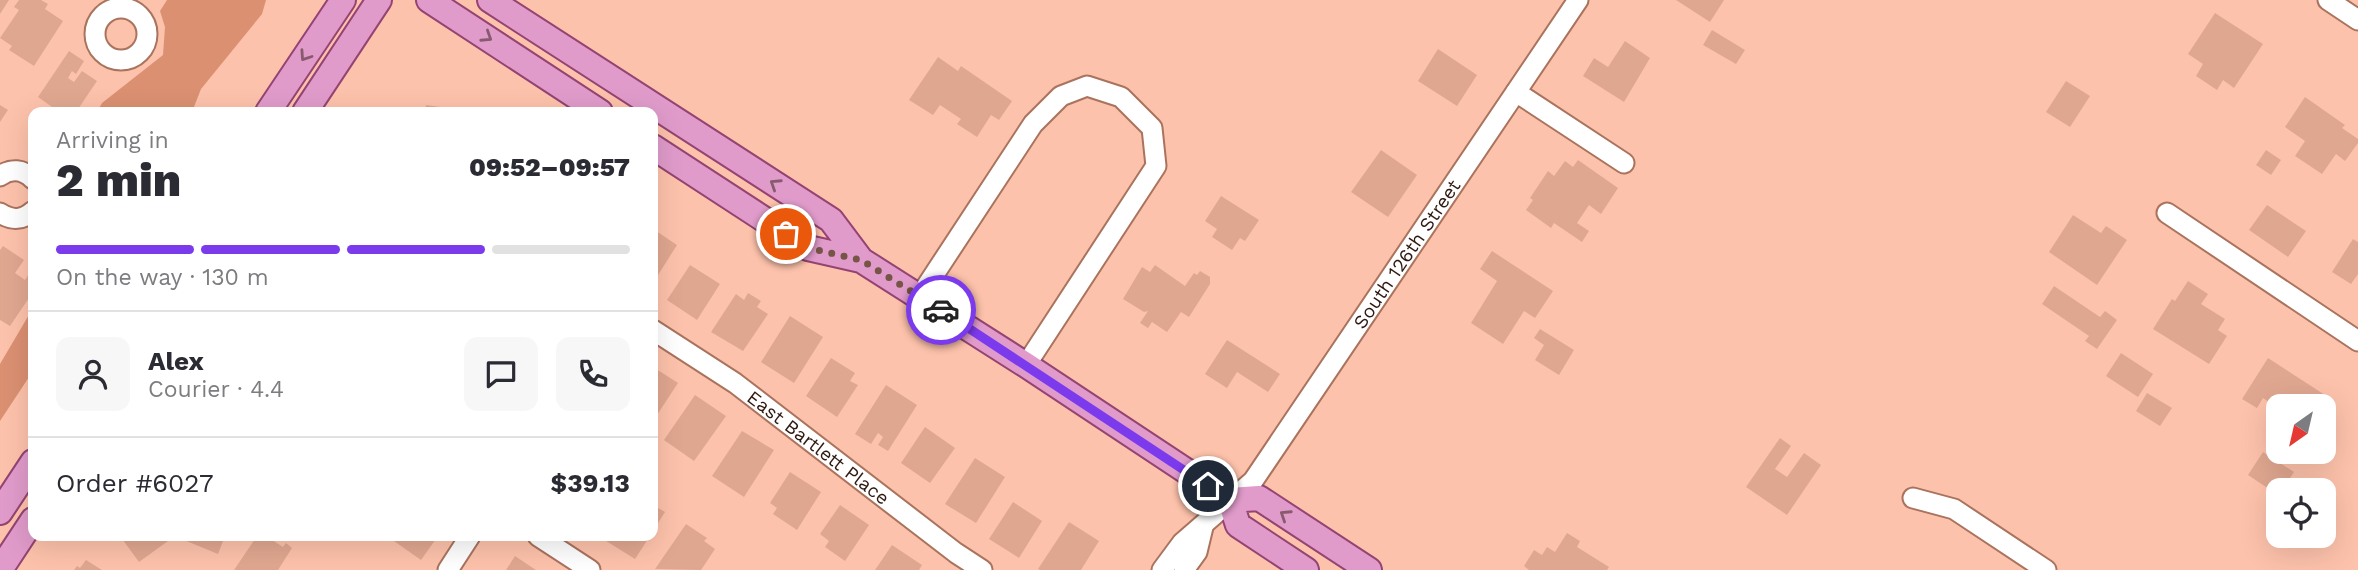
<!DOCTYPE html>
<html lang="en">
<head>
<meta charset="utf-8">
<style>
	:root { --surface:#fff; --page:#f7f7f7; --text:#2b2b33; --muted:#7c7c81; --line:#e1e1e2; --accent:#7c3aed }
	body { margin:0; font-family:"Work Sans",sans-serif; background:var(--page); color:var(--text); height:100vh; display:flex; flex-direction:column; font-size:26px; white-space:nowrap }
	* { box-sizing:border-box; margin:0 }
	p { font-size:23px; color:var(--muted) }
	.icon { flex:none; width:38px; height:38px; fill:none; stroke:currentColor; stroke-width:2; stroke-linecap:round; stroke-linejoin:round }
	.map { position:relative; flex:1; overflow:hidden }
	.sheet { position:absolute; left:28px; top:107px; width:630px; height:434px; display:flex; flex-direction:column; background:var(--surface); border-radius:14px; box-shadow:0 7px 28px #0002 }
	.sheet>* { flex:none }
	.needle { width:46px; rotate:214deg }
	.tools { position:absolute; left:2266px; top:394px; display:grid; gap:14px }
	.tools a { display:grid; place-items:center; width:70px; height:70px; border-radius:14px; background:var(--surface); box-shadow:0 7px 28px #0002; font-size:35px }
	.pin { position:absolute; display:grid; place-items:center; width:60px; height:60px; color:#fff; margin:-30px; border:4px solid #fff; border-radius:50%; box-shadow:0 2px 7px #0007 }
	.courier { position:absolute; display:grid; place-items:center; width:70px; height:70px; margin:-35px; border:5px solid #7c3aed; border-radius:50%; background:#fff; color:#222; box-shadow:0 2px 9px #0007 }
	.head em { font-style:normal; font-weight:800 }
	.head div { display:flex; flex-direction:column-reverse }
	.head { display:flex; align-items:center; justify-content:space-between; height:119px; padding:0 28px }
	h1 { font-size:46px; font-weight:800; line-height:52px }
	.bar { display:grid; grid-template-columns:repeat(4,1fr); gap:10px 7px; align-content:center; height:84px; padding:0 28px }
	.bar i { height:9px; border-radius:5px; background:var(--line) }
	.bar .active { background:var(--accent) }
	.bar p { grid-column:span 4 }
	.line { display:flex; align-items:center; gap:18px; padding:0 28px; border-top:2px solid var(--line) }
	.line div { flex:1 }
	.round { display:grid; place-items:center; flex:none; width:74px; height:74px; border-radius:14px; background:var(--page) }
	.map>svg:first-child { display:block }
	.green { fill:#db9072 }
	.building { fill:#e0a790 }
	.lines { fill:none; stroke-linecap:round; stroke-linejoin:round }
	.minor-casing { stroke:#a9735e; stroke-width:23 }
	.major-casing { stroke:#954372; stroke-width:28 }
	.minor { stroke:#fff; stroke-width:19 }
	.major { stroke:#e09bca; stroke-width:24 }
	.oneway { stroke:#875a6d }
	.done { stroke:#765446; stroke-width:7; stroke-dasharray:0 12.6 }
	.route { stroke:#7c3aed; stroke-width:9 }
	.labels { text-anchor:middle; stroke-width:7; stroke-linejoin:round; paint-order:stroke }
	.street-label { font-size:19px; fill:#2e1910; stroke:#fdc2ab }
</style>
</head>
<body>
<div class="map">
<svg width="2358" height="570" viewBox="0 0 2358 570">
	<rect width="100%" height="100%" fill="#fdc2ab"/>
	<!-- green -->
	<path class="green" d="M167,0H266L262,14L201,89L192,112H97L102,103L163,55L165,27L160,11Z
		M33,308V371L0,421V364Z"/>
	<!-- building -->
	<path class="building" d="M0,0H9L0,14Z
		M19,0H41L48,4L45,9L63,21L34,66L9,50L12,46L0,38L19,10L14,7Z
		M1676,0H1724L1710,22Z
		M2215,13L2263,44L2234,88L2223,80L2217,90L2196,76L2203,64L2188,54Z
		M1712,30L1745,50L1736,64L1703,45Z
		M1625,41L1650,58L1624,102L1583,76L1594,58L1608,67Z
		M1438,49L1477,75L1457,106L1418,81Z
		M69,51L84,61L76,74L72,71L68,78L74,82L82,71L97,81L76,112H54L55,109L38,97Z
		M938,57L958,71L961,66L1012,101L999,120L991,115L977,137L957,124L961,119L940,105L933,115L909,100Z
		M2066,81L2090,96L2070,127L2046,112Z
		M2305,97L2345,125L2342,128L2358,139V143L2345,161L2336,154L2322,174L2295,156L2305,141L2285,127Z
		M0,105L8,110L0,122Z
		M426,105L461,110V112H425Z
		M1381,150L1417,175L1388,217L1351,192Z
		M2266,150L2281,160L2271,175L2256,165Z
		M1578,160L1618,188L1601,214L1589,205L1577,223L1589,231L1582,242L1554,223L1551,228L1526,210L1533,200L1530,198L1548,171L1554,176L1565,161L1573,167Z
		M1221,196L1259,220L1245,241L1240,238L1232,250L1212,237L1217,229L1205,221Z
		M2267,205L2306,231L2288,257L2249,230Z
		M2073,215L2101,233L2106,226L2127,240L2097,285L2049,252Z
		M653,229L677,245L653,283Z
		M2353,239L2358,242V274L2351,284L2332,272Z
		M3,246L24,260L15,273L25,280L33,267V292L10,326L0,320V250Z
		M1492,251L1553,291L1535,318L1524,311L1503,344L1471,323L1497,281L1480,269Z
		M690,265L720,284L697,320L667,300Z
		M1155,265L1185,286L1194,273L1197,275L1200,271L1210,277V284L1189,317L1181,312L1167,332L1152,322L1148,328L1140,323L1148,311L1144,312L1123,299L1142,267L1150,272Z
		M2188,281L2208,294L2201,304L2225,319L2218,330L2227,336L2209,364L2153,329L2172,299L2175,301Z
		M2054,286L2100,317L2105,311L2117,320L2097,349L2085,341L2089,336L2042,304Z
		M748,293L761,301L757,307L768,314L743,351L711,332L736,294L744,300Z
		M790,316L823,337L794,383L761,362Z
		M1540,329L1574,350L1559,375L1535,360L1544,345L1534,338Z
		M1227,340L1280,374L1268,392L1237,372L1227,388L1205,374Z
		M2121,353L2153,374L2138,397L2106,376Z
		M831,358L855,373L850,381L858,385L837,417L806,396Z
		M2268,358L2325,395L2318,406H2278V408L2263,398L2257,408L2242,399Z
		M653,367L678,383L653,421Z
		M886,385L917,405L888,451L878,445L883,437L878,433L871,444L855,434Z
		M2147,393L2172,408L2160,426L2136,411Z
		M695,395L726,416L694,461L664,440Z
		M925,427L955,448L930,483L901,463Z
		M742,431L774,450L744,497L712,476Z
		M1780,438L1791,446L1775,469L1787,477L1804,453L1821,465L1787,515L1746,487Z
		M2263,452L2294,472L2282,490H2278V495L2248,475Z
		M975,458L1005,477L976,523L945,504Z
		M790,472L821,492L797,530L773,514L777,508L770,503Z
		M1013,502L1042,521L1019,558L989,539Z
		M653,505L665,512L653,531Z
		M840,505L869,525L845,561L825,547L829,541L820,534Z
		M1069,522L1099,541L1081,570H1040L1038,569Z
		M686,524L707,538L704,541L715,549L701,570L655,569Z
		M1567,533L1580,541L1577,547L1609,567L1607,570H1529L1524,566L1534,550L1542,555L1547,547L1555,552Z
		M120,536H164L168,541L139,562Z
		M186,536H225L218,554L184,540Z
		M257,536H266L283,547L286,543L292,548L278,570H234Z
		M393,536H438L421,560L391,539Z
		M605,536H650L635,559L603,539Z
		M892,545L922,565L919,570H875Z
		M515,556L536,570H506Z
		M86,560L102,570H74L77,566L80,568Z"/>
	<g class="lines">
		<defs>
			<g id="minor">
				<path d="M2328,0L2358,20"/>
				<circle cx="121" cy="34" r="26"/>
				<path d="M1516,92L1624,163"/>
				<path d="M0,176C11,168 23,169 33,179"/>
				<path d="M0,213C12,221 23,220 33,211"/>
				<path d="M2167,213L2358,341"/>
				<path d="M920,296L1033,124L1061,96L1087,86L1121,97L1152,128L1156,166L1026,365"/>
				<path id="s1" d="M653,330L735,383L956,553L982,570"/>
				<path d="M1913,498L1954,509L2046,570"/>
				<path d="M538,536L590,570"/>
				<path d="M448,570L470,536"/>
				<path id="s2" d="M1162,570L1182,543L1253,481L1578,0"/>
				<path d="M1184,570L1197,552L1203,527"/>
			</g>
			<path id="major" d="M429,0L600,112
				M490,0L831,220L861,260
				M268,112L343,0
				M305,112L379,0
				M653,147L808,248L861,260L1026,365L1230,500L1259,498L1369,570
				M1230,500L1238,525L1306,570
				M0,512L33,462
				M0,570L33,520"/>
		</defs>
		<!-- minor casing -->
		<use href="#minor" class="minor-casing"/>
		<!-- major casing -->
		<use href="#major" class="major-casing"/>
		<!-- minor -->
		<use href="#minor" class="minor"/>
		<!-- major -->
		<use href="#major" class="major"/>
	</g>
	<!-- one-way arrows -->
	<defs><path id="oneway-chevron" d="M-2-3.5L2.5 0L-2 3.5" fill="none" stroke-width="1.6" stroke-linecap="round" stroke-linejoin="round" transform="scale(1.75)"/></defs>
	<g class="oneway">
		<use href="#oneway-chevron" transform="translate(487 37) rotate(33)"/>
		<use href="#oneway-chevron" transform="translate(305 56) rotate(124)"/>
		<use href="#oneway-chevron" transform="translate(775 184) rotate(-147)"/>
		<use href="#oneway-chevron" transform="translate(1285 515) rotate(-147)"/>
	</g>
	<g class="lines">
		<!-- done -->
		<path class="done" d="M786,234L808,248L861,260L941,310"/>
		<!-- route -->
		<path class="route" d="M941,310L1208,486"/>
	</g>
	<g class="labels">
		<!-- street labels -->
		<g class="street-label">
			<text dy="7" stroke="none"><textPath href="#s2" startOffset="402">South 126th Street</textPath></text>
			<text dy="7" stroke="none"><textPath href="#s1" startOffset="203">East Bartlett Place</textPath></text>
		</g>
	</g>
</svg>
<div class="tools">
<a><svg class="needle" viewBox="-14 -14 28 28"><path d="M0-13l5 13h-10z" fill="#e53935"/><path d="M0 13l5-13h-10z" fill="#7c7c81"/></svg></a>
<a><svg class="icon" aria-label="locate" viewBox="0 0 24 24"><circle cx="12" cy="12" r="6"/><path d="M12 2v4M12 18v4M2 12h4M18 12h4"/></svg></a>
</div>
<div class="pin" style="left:786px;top:234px;background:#ea580c"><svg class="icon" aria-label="bag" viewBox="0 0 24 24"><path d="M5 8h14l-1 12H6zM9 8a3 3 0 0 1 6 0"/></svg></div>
<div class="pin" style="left:1208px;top:486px;background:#1f2937"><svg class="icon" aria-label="home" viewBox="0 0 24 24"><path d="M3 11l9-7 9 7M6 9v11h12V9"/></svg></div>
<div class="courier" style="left:941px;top:310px"><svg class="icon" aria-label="car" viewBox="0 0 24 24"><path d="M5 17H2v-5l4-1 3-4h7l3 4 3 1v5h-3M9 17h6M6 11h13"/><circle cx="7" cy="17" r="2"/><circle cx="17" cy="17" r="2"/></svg></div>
<section class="sheet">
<div class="head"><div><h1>2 min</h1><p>Arriving in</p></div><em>09:52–09:57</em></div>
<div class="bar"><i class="active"></i><i class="active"></i><i class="active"></i><i></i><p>On the way · 130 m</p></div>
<div class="line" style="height:126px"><a class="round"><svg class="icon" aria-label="person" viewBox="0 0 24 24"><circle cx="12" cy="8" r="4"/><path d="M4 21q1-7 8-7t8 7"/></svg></a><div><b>Alex</b><p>Courier · 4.4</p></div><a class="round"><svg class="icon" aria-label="chat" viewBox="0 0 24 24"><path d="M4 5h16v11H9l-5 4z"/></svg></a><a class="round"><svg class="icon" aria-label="phone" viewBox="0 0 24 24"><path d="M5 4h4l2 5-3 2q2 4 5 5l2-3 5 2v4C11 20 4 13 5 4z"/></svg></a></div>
<div class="line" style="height:91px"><div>Order #6027</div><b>$39.13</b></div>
</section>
</div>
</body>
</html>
